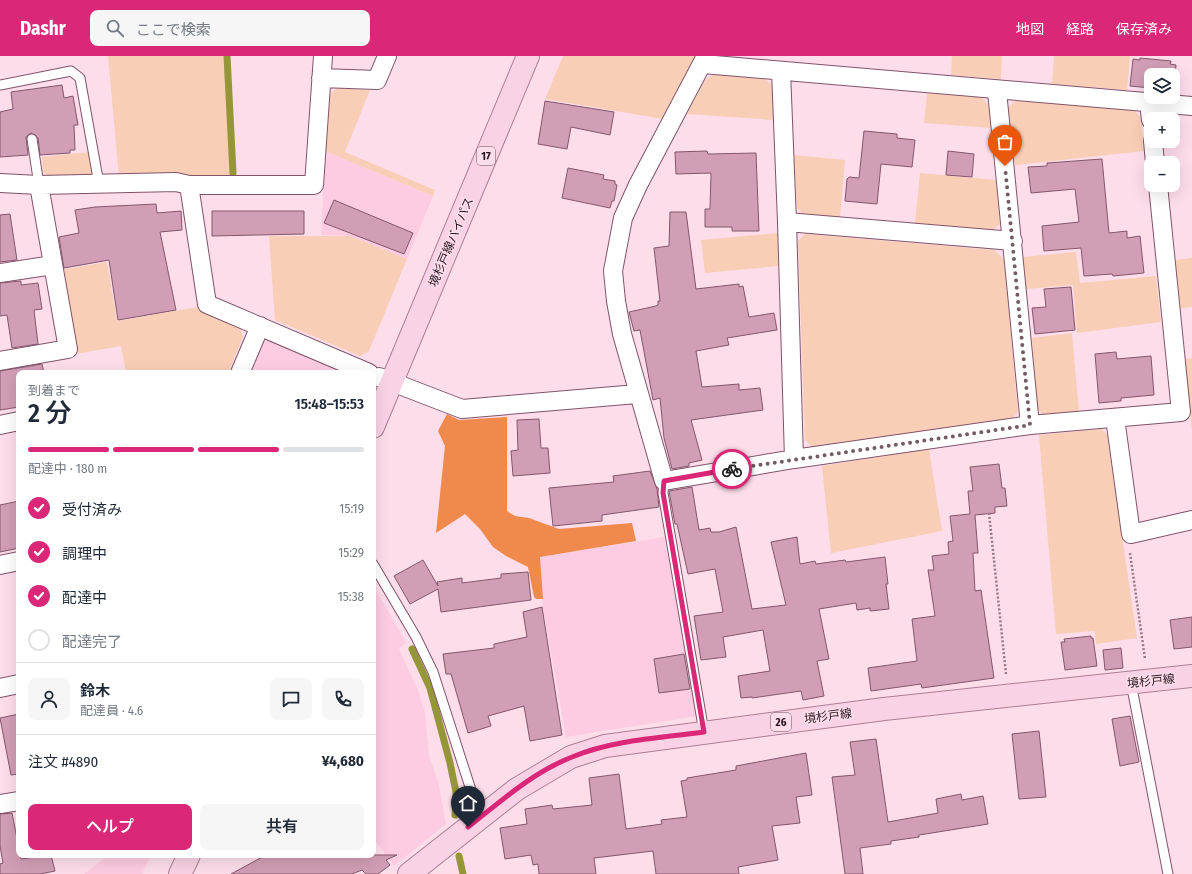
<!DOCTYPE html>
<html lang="ja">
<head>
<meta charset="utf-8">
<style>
	:root { --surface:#fff; --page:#f6f6f7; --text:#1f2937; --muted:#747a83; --line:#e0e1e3; --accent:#db2777 }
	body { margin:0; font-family:"Fira Sans Condensed","Noto Sans JP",sans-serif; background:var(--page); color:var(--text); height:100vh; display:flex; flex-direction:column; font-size:15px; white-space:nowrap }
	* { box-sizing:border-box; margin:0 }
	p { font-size:13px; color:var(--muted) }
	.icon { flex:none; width:22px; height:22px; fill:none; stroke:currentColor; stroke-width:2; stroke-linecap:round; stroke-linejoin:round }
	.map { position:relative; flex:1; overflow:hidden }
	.sheet { position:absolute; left:16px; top:314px; width:360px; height:488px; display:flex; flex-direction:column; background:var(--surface); border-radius:8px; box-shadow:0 4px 16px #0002 }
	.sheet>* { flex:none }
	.tools { position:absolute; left:1144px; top:12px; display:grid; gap:8px }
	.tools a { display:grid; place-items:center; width:36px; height:36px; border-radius:8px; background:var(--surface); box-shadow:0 4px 16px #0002; font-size:20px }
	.pin { position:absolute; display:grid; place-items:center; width:34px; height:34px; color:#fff; margin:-41px -17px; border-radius:50% 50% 50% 0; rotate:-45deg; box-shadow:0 0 4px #0007 }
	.pin .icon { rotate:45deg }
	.courier { position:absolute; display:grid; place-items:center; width:40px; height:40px; margin:-20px; border:3px solid #db2777; border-radius:50%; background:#fff; color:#222; box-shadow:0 1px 5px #0007 }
	.head em { font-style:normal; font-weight:600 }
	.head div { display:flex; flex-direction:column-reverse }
	.head { display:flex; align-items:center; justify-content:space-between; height:68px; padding:0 12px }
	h1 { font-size:26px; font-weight:600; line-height:30px }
	.bar { display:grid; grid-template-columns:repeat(4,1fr); gap:6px 4px; align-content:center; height:48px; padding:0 12px }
	.bar i { height:5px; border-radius:3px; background:var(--line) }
	.bar .current { background:var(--accent) }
	.bar p { grid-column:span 4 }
	.line { display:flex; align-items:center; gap:10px; padding:0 12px; border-top:1px solid var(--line) }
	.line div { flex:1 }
	.round { display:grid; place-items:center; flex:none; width:42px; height:42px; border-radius:8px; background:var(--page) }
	ol { padding:0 12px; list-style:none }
	li { display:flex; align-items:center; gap:12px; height:44px }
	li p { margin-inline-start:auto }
	li .icon { padding:4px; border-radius:50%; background:var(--accent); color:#fff; stroke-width:4 }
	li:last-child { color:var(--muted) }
	li i { width:22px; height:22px; border:2px solid var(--line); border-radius:50% }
	.button { display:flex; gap:8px; margin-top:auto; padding:8px 12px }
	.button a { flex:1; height:46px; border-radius:8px; background:var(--accent); color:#fff; font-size:16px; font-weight:600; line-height:46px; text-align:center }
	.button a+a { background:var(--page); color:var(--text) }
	header { display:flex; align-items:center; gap:24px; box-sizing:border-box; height:56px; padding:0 20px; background:var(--accent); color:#fff }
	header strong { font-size:19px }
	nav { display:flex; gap:22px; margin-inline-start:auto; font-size:14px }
	.search { width:280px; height:36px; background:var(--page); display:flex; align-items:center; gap:10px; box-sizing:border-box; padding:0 14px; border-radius:8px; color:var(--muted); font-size:15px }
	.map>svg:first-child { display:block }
	.built { fill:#fdcce2 }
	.green { fill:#f9ceb6 }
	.forest { fill:#f0894c }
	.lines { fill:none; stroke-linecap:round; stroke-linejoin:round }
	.stream { stroke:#959637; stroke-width:7 }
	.building { fill:#d19eb5; stroke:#84566c }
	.service-casing { stroke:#805369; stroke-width:11 }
	.minor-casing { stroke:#805369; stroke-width:20 }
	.primary-casing { stroke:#ad7e94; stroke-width:24 }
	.path { stroke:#937985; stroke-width:2.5; stroke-dasharray:2 2; stroke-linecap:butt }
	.service { stroke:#fff; stroke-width:9 }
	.minor { stroke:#fff; stroke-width:18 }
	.primary { stroke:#f9d3e5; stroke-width:22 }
	.done { stroke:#735c66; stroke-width:4; stroke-dasharray:0 7.2 }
	.route { stroke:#db2777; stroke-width:5 }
	.labels { text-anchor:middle; stroke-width:3; stroke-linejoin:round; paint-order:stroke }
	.shield { fill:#feddeb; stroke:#68525c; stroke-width:1 }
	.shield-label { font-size:11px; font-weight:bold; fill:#28161f }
	.street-label { font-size:12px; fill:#28161f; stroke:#feddeb }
</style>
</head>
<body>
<header>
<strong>Dashr</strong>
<div class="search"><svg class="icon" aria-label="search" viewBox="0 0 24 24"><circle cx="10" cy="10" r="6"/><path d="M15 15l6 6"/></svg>ここで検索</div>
<nav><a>地図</a><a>経路</a><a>保存済み</a></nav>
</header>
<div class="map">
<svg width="1192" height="818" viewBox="0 0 1192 818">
	<rect width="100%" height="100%" fill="#feddeb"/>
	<!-- built -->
	<path class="built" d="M325,95L433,140L407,203L350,180L321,179Z
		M270,284L348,317H248L260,289Z
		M664,481L698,660L566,681L543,551L540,501Z
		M373,529L406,586L399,593L418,634L425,657L429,699L439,729L446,768L394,810L373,782Z
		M109,799H151L142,818H84Z"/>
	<!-- green -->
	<path class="green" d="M108,0H225L231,119L119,121Z
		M563,0H695L663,63L545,43Z
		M952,0H1002L1001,23L951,19Z
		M1054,0H1130L1127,34L1052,28Z
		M715,17L765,23L773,30L774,64L687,58L705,24Z
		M337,32L370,34L345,96L435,134L433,140L325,95L329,39Z
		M927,37L981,41L989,49L991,72L924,67Z
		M1016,44L1134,54L1141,62L1144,95L1015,109L1008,52Z
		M88,96L94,121L50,122L43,116L42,101Z
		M794,99L845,104L840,161L803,158L797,152Z
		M920,117L996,124L1000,168L993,174L915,168Z
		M778,177L779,210L705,217L701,184Z
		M805,178L994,194L1004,203L1018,356L1012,363L812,391L805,384L798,185Z
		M269,180H350L407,203L369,295L360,300L275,264Z
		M1076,196L1080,227L1156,220L1161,266L1077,277L1073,229L1026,233L1023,201Z
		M1192,202V251L1180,252L1175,204Z
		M107,206L117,265L198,251L200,254L240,271L243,281L228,317H126L121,290L76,298L61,214Z
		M1072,277L1079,356L1045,360L1037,353L1032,282Z
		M1192,302V374L1185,303Z
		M1101,373L1107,378L1137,582L1096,588L1095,575L1056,578L1039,379Z
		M929,393L942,475L831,497L822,410Z"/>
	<!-- forest -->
	<path class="forest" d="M447,358L459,364L507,361V455L515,460L529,462L559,473L632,467L636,485L540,501L543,543H536L534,541L528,511L506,500L493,491L480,473L465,458L436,477L445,390L438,375Z"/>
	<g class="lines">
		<!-- stream -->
		<path class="stream" d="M227,0L233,117
			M412,593L430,632L450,707L456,736L455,759
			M459,800L463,818"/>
	</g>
	<!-- building -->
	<path class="building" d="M1140,2L1171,5L1170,8L1176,9L1174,31L1173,19H1151V32L1130,30L1133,3L1140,4Z
		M62,29L64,42L73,40L78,69H74L75,94H70V97L40,99L38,82L31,77L26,81L28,99L0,101V56L13,53L11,36Z
		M545,45L614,56L610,79L571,71L567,93L538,88Z
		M864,75L897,78V82L915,84L912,111L881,108L877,148L845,145L847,123L849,121L859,122Z
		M707,95L708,98L756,97L759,175H732V171H705V153H710L711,117L676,118L675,96Z
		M948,95L974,98L972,121L946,119Z
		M1102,103L1109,177L1127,175V182L1140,180L1144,217L1113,220L1112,218L1084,220L1081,192L1044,195L1042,170L1079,166L1075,133L1031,137L1028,111L1047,110V107Z
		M568,112L604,119L603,123L615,125V128L617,129L614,145H612L610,152L562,142Z
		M334,144L413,177L404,198L324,167Z
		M156,148L157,157L181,155L182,174L160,176L176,254L118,264L109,204L64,212L59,181L79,177L75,154L95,151Z
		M212,155H304V178L212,180Z
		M670,156H686L696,233L739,228V231L743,230L749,261L774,257L777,274L727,282L729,289L696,295L702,331L739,328V334L760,332L763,354L691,364L702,404L689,407V410L672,413L664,382L660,342L653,344L640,274L634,275L629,256L656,250L658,249V245H660L654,192L669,190Z
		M10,158L17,204L0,206V159Z
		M21,225V229L38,227L42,253L34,254L38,288L12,292L7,259L0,260V227Z
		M1071,231L1075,274L1035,278L1032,252L1046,251L1044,233Z
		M1116,296L1117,303L1151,300L1154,339L1121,342V345L1099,347L1095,298Z
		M42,308L44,317H19V351L0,354V315Z
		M539,363L541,392H548L550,417L513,420L511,395L518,394L517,364Z
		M999,408L1002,432H1005L1007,450L995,451V457L975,459L978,497H973L975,535L981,534L994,622L922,632L921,628L871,635L868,612L917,605L912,563L935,560L928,514H934L932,500L949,498L948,486L953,485L950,460L970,458L968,435H973L970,411Z
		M650,415L657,433L659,451L602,459V465L553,470L549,432L614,426L613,420Z
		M692,431L699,474L710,472L711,476H719L736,471L752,553L786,549L771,486L797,481L800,508L815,505L816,508L845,504L846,506L885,501L888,528H886L889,553L870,555V552L857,554L856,547L819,553L829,603L817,605L824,640L803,644L801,635L752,642V641L741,642L738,620L770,615L763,574L723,581L726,601L701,604L694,560L723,556L715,513L688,518L677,468H675L669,435Z
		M19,445V492L0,496V449Z
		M423,504L438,530L437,526L462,522V527L501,522V518L528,516L531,544L441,556L438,533L410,548L394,520Z
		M542,551L562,679L530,685L524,650L488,660L491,670L468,677L451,618H446L443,598L494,592V588L527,581L523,556Z
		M1192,561V591L1174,593L1170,564Z
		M1091,580V582H1093L1097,610L1065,614L1061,586H1065L1064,583Z
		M1121,592L1123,612L1105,614L1103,594Z
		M684,598L690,633L659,637L654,603Z
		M19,658V718L11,719L0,662Z
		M1130,660L1139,706L1120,710L1112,663Z
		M1039,675L1046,741L1019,743L1012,678Z
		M876,683L888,766L938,757L936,743L961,738L962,744L983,740L988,768L919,779V781L891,785V788L860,792L863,818H845L832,721L855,719L850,686Z
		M806,697L812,739L796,741L800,767L772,770L778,804L738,811L739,818H656L653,795L594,802L596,818H539L538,808L533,809L531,799L505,803L500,772L527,768L525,753L552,749L553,753L592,749L589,722L619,718L626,773L662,768L661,764L687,761L681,725L687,724V722L736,714V710Z
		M12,757L21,803L51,799L55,815L40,818H0V808L3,807L0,790V758Z
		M266,799H397L386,804L390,809L378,818H366L362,814L352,818H231Z"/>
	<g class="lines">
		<defs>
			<path id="service" d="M0,29L71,15L80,22L99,128
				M32,83L39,129
				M664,425L663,437L704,676
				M373,508L416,581L433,616L480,762
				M1131,627L1168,818"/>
			<path id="minor" d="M706,0L638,129L623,162L613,215L616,245L622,278L664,425L794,403L1030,369L1181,356L1158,129
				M703,8L1192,50
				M781,15L787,166L794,403
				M321,22L377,24L387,0
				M997,35L1030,369
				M1149,47L1151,64
				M1153,85L1155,107
				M0,127L39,129L176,126L189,129H314L323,0
				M189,129L207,248L369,317
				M787,166L1013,185
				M0,217L53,209
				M0,305L68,293L39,129
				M240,317L260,270
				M379,321L462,353L637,338
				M1115,362L1131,478L1192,464
				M0,369L19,365
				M0,509L19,505
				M0,632L19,628
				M0,748L19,745"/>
			<path id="primary" d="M373,371L528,0
				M180,818L189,799
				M409,818L517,733L571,701L605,690L884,653L1192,620"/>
		</defs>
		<!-- service casing -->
		<use href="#service" class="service-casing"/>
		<!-- minor casing -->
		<use href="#minor" class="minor-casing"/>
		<!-- primary casing -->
		<use href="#primary" class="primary-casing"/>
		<!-- path -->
		<path class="path" d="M989,457L1006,618
			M1130,497L1145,603"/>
		<!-- service -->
		<use href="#service" class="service"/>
		<!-- minor -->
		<use href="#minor" class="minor"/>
		<!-- primary -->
		<use href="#primary" class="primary"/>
	</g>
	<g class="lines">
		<!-- done -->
		<path class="done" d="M732,413L1030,369L1005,110"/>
		<!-- route -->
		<path class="route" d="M468,771C500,746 533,716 572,701C613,684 660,682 704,676L663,437L664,425L732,413"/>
	</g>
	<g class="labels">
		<!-- shield labels -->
		<g class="shield">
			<rect x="477" y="91" width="18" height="18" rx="3"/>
			<rect x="771" y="657" width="20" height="18" rx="3"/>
		</g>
		<g class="shield-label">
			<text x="486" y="104">17</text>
			<text x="781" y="670">26</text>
		</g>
		<!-- street labels -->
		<g class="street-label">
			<text transform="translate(451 186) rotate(-67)" y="4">境杉戸線バイパス</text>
			<text transform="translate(1151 625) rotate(-6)" y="4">境杉戸線</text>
			<text transform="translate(828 660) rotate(-7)" y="4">境杉戸線</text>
		</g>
	</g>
</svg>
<div class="tools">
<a><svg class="icon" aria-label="layers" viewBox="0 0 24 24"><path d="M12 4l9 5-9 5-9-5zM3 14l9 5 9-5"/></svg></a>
<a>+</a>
<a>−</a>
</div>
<div class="pin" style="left:1005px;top:110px;background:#ea580c"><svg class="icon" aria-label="bag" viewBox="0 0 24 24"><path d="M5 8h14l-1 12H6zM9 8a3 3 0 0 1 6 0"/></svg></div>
<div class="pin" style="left:468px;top:771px;background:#1f2937"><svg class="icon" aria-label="home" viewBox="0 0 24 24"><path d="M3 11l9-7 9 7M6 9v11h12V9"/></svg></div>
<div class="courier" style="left:732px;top:413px"><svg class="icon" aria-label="bike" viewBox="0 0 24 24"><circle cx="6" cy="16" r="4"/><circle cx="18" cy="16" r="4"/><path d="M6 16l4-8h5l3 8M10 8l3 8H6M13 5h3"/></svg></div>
<section class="sheet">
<div class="head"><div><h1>2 分</h1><p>到着まで</p></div><em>15:48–15:53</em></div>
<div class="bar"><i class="current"></i><i class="current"></i><i class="current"></i><i></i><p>配達中 · 180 m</p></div>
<ol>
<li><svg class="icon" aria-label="check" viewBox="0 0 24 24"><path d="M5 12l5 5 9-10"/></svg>受付済み<p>15:19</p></li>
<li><svg class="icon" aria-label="check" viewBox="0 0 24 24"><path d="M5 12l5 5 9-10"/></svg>調理中<p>15:29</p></li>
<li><svg class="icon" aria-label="check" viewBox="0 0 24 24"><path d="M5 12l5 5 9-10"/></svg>配達中<p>15:38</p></li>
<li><i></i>配達完了</li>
</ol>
<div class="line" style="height:72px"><a class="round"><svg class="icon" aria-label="person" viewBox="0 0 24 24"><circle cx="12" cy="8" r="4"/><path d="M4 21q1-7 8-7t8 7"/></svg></a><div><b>鈴木</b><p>配達員 · 4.6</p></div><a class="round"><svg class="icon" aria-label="chat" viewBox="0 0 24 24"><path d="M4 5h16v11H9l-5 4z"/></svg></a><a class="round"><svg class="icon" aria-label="phone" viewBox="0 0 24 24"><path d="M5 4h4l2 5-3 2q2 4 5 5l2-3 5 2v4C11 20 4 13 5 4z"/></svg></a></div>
<div class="line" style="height:52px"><div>注文 #4890</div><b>¥4,680</b></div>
<div class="button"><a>ヘルプ</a><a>共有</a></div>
</section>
</div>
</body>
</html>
